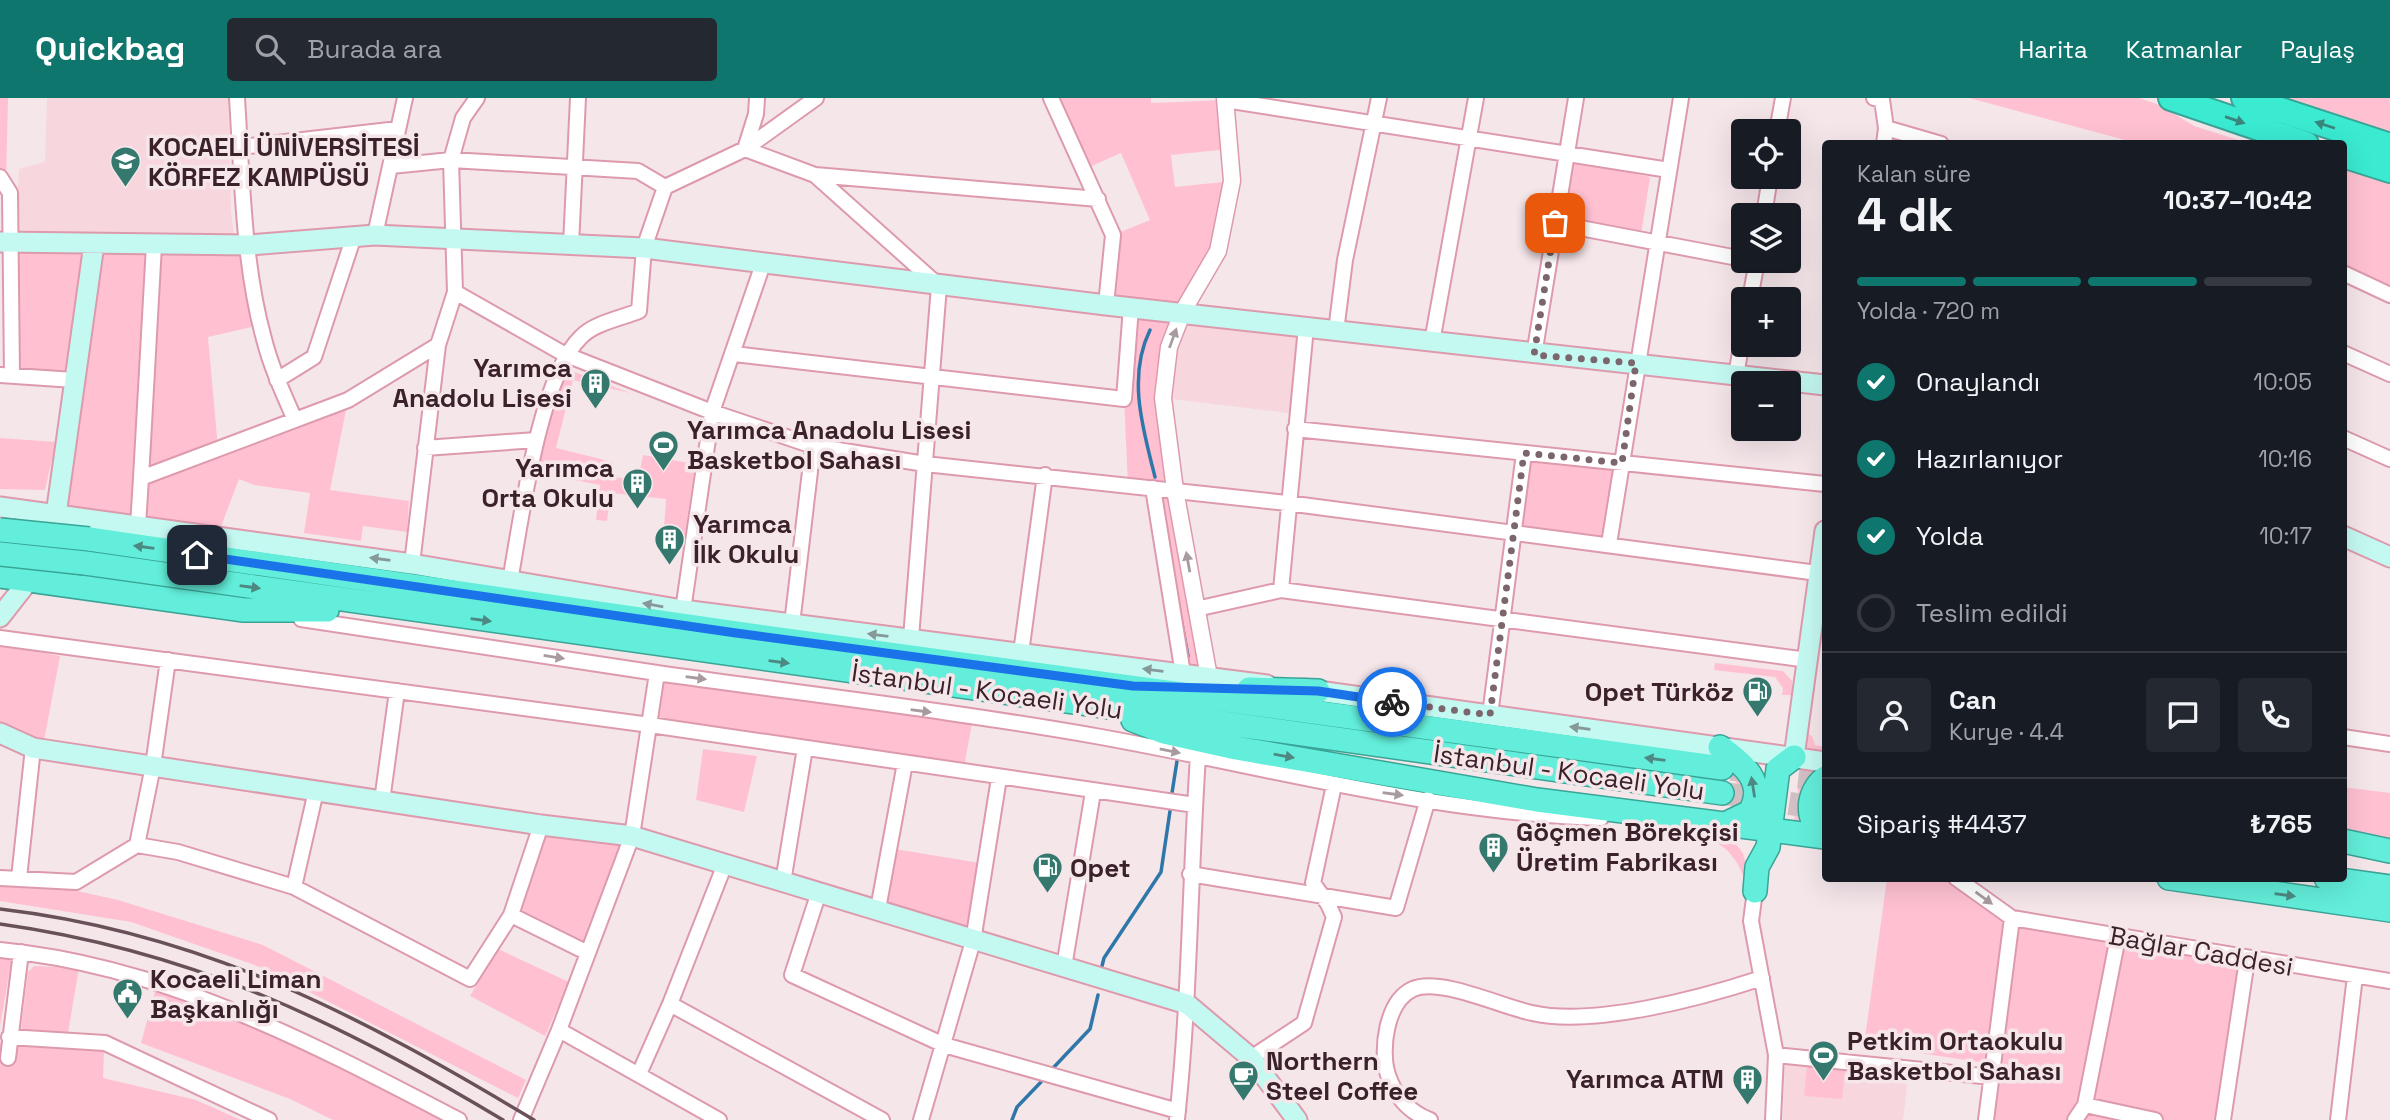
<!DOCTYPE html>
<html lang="tr">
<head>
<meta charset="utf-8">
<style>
	:root { --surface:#171b24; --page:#242831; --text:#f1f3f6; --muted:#9ea1a6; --line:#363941; --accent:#0f766e }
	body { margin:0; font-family:"Space Grotesk",sans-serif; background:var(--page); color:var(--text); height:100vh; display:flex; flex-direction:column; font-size:26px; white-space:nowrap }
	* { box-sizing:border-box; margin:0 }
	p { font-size:23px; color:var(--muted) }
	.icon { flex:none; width:38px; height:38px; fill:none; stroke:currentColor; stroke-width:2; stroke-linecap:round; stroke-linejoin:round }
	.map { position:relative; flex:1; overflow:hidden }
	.side { position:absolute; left:1822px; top:42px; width:525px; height:742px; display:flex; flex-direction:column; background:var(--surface); border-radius:7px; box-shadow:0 7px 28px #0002 }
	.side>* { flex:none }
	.tools { position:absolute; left:1731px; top:21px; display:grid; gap:14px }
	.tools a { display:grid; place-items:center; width:70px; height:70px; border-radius:7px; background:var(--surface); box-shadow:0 7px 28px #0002; font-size:35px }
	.pin { position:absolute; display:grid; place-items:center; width:60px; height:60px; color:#fff; margin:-30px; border-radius:14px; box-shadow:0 4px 10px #0006 }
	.courier { position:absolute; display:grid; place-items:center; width:70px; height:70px; margin:-35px; border:5px solid #1a73e8; border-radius:50%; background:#fff; color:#222; box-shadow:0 2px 9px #0007 }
	.head em { font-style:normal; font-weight:600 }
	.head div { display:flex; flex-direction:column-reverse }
	.head { display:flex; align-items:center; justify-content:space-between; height:119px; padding:0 35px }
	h1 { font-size:46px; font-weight:600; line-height:52px }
	.bar { display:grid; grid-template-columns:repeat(4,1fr); gap:10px 7px; align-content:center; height:84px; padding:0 35px }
	.bar i { height:9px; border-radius:5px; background:var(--line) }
	.bar .on { background:var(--accent) }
	.bar p { grid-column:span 4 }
	.line { display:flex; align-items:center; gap:18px; padding:0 35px; border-top:2px solid var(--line) }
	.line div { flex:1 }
	.round { display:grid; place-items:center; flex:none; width:74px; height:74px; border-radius:7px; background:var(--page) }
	ol { padding:0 35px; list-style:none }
	li { display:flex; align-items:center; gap:21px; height:77px }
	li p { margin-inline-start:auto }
	li .icon { padding:7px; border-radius:50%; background:var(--accent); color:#fff; stroke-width:4 }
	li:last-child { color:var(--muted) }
	li i { width:38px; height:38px; border:4px solid var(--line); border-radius:50% }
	header { display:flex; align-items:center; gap:42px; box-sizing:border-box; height:98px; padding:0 35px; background:var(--accent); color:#fff }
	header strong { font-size:33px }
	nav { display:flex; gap:38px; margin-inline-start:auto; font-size:24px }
	.search { width:490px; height:63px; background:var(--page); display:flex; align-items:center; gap:18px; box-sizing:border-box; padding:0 24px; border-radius:7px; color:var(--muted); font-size:26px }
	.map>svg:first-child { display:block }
	.built { fill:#f7d6de }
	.green { fill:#ffc1d2 }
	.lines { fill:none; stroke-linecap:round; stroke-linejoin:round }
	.stream { stroke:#3077a9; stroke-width:3.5 }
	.trunk-tunnel { stroke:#d0bfc3; stroke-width:23; stroke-dasharray:23 11; stroke-linecap:butt }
	.minor-casing { stroke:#de9aad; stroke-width:18 }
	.tertiary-casing { stroke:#de9aad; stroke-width:19 }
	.secondary-casing { stroke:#de9aad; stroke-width:23 }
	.trunk-casing { stroke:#3aa496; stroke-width:26 }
	.motorway-casing { stroke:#3aa496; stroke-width:28 }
	.minor { stroke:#fff; stroke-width:14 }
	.tertiary { stroke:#fff; stroke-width:16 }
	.secondary { stroke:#c4f9f1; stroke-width:19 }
	.trunk { stroke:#62eeda; stroke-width:23 }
	.motorway { stroke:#3aead1; stroke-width:24 }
	.rail { stroke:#685158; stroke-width:3.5 }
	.trunk-bridge-casing { stroke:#3aa496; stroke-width:26; stroke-linecap:butt }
	.trunk-bridge { stroke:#62eeda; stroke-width:23 }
	.oneway { fill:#3a867d }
	.oneway2 { fill:#a79b9f }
	.oneway3 { fill:#4e8882 }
	.oneway4 { fill:#869897 }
	.done { stroke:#7c666d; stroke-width:7; stroke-dasharray:0 12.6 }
	.route { stroke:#1a73e8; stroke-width:9 }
	.labels { text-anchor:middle; stroke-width:7; stroke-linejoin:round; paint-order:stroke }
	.poi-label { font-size:26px; font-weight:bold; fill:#3b2129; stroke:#f5e6ea; text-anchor:start }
	.street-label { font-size:26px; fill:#3b2129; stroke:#f5e6ea }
</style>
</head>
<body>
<header>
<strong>Quickbag</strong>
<div class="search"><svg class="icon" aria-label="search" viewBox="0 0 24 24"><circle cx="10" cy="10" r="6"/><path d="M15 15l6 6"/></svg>Burada ara</div>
<nav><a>Harita</a><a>Katmanlar</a><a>Paylaş</a></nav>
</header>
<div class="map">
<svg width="2390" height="1022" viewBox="0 0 2390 1022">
	<rect width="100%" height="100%" fill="#f5e6ea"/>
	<!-- built -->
	<path class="built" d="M47,0H228L231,112L235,147L15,144L19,71L45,64Z
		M1183,213L1306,229L1297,316L1163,300Z
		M1785,965L1908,979L1903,1022H1783Z"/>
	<!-- green -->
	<path class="green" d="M0,0H8L6,84L0,79Z
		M1051,0H1151V5L1225,2L1229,51L1171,57L1175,89L1232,83L1218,153L1183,213L1163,300L1209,579L1183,576L1153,390L1128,387L1124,301L1131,210L1106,207L1113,137L1150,122L1121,55L1085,71Z
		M1969,0H2139L2160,7L2194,28L2248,45H2136Z
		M2290,0H2390V34Z
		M1571,61L1650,79L1641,137L1561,123Z
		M2343,66L2390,82V197L2343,175Z
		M9,144L249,147L260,227L208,239L218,350L348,302L330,392L409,403L407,434L363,428L361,443L304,435L310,395L254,387L239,381L217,439L56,417L74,282L12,278Z
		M564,270L630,295L573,282L556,350L613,364L611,378L638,383L643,357L695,366L685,437L667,433L664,429L666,401L611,395L607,423L596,422L600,387L537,375L542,338Z
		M0,340L56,344L45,392L0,391Z
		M1524,355L1622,365L1609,446L1512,433Z
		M0,546L60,558L43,648L0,633Z
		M1715,565L1783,573L1792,583V597H1782L1783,590L1775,579L1714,572Z
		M657,575L973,620L963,674L650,627Z
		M1804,634L1812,638L1815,647L1825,649V658L1805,654Z
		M703,651L757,658L744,714L696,702Z
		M1737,674L1751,695L1732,717Z
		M1800,676L1815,679L1808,727L1794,724Z
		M2343,689L2390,695V744L2343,738Z
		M541,727L632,738L588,855L511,817Z
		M1693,737C1729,738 1750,743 1746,785C1736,756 1722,742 1693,737Z
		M889,750L986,766L973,843L878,811Z
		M0,780H19L118,802L263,847L526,982L518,1000L260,869L131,824L0,803Z
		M1887,781H1956L2012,820L2247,862L2223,1022H1986L1993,966L1864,947Z
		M498,851L569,884L545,938L470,898Z
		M0,852L13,853L0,928Z
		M34,868L79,870L68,935L25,934L21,930L28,874Z
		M156,890L276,935L445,1022H333L290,1001L141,945Z
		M0,944L104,951L103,980L196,1002L241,1022H0Z
		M1807,967L1845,972L1842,1001L1804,998Z"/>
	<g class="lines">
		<!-- stream -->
		<path class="stream" d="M1150,232C1127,279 1143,331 1155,379
			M1181,521L1188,558
			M1172,695L1177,663
			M1102,868L1104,860L1161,774L1170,713
			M1054,969L1090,931L1098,897
			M1012,1022L1017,1009L1041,984"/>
		<!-- trunk-tunnel -->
		<path class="trunk-tunnel" d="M1731,671L1825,682
			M1722,695L1825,711"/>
		<defs>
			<path id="minor" d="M237,0C242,77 243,166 264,241C271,269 283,295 295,322
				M757,0L756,16L745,51L815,77L1098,101
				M1051,0L1113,137L1106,207
				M1874,0L1882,2L1886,30L1884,46
				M1225,2L1669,72
				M1886,30L1941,46
				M1777,33L1783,0
				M241,49L398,31
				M391,68L451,62L638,73L665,89
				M815,77L939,188L911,540
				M0,79L10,95L12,278
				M1764,117L1770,79
				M1554,125L1743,161
				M375,137L405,0
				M571,147L578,0
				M2343,175L2390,197
				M455,194L564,256L712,314L813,348L925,366L1287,405L1825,476
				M1750,201L1757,163
				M1336,233L1345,162L1379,0
				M1432,244L1476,0
				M2343,255L2390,276
				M734,256L1124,301L1131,209
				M1534,257L1576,0
				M0,277L74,282
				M1736,277L1743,238
				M277,282L314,259L354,138
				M1295,331L1825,386
				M2343,340L2390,361
				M425,350L536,342
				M141,380L154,147
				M1153,390L1183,576
				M138,428L141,380L348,302L438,247
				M1609,446L1681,0
				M412,466L438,247L455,194L451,62L463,20L477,0
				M510,483C521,423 539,279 581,239C594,225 622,220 639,213L644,150L665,89L745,51L816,0
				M1281,492L1306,229
				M1196,511L1281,492L1808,562
				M683,512L712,314L763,166
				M301,521L657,575
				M792,526L813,348
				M0,540L650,627L1195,707
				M1021,555L1045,377
				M168,562L153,668L137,747L178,754L294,789L470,881L511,817L541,727
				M1490,617L1524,355
				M2343,639L2390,646
				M382,703L397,593
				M1190,776L1396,810L1428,701
				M0,780L76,784L137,747
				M19,780L33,650
				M1956,780L2012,820L2390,883
				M783,784L805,650
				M294,789L316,693
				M1755,793L1751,823L1776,957L1773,1022
				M819,794L792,877L944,947L1178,1013
				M878,811L905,665
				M511,817L588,855
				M2118,839L2085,1007L2155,1022
				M0,852C167,868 313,946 459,1022
				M1064,869L1093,694
				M670,906L882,1022
				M559,932L719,1022
				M9,939L105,945L269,1022
				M1776,957L1992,979
				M8,960L21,854
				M1251,960L1304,925L1334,819L1328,806L1313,785L1334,687
				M639,976L670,906L725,766
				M1177,1021C1190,900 1190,779 1198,658
				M521,1022L559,932L632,738L657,575C805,596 954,613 1101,639C1267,669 1432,715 1601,720
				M921,1022L973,843L999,680
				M1430,1022C1409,1014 1395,998 1388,977C1380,953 1386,903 1413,891C1440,879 1502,909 1532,915C1594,929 1701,900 1762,880
				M1986,1022L2012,820
				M2075,1022L2085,1007
				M2223,1022L2247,862
				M2338,1022L2355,878"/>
			<path id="tertiary" d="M1209,579L1175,392L1163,300L1169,249L1183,213L1218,153L1232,83L1225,0"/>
			<path id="secondary" d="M0,144L249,147L375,137L644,150L1106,207L1825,287
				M0,409L412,466L683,512L1267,587
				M51,427L56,417L94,146
				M2343,438L2390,459
				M0,519L29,482L34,471
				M1304,591L1825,664
				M0,635L33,650L541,727L632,738L1187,906L1251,960L1297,1022
				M1794,659L1825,433"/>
			<path id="trunk" d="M89,441L736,535L1722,670
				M85,465L1722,695
				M0,478L244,512H327
				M1249,591L1318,593
				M1133,622L1164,634L1236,650L1537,702L1825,739
				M1720,649C1743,666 1767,684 1750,714L1725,726
				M1825,680C1807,694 1804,723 1825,736
				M2343,743L2390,753
				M2169,780L2390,812
				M2326,780L2390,789
				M1755,793L1757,769L1768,749L1778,671L1794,659"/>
			<path id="motorway" d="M2171,0L2306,46
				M2244,0L2390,48
				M2343,57L2390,72"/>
		</defs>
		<!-- minor casing -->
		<use href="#minor" class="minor-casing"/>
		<!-- tertiary casing -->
		<use href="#tertiary" class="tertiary-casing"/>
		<!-- secondary casing -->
		<use href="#secondary" class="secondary-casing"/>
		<!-- trunk casing -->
		<use href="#trunk" class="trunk-casing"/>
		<!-- motorway casing -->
		<use href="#motorway" class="motorway-casing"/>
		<!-- minor -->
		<use href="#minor" class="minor"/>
		<!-- tertiary -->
		<use href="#tertiary" class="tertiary"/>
		<!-- secondary -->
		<use href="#secondary" class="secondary"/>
		<!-- trunk -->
		<use href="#trunk" class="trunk"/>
		<!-- motorway -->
		<use href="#motorway" class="motorway"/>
		<!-- rail -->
		<path class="rail" d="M0,811C204,835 361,918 534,1022
			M0,826C192,853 338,923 503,1022"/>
		<defs>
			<path id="trunk-bridge" d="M0,432L89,441
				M0,456L85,465"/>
		</defs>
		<!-- trunk-bridge casing -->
		<use href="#trunk-bridge" class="trunk-bridge-casing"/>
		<!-- trunk-bridge -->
		<use href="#trunk-bridge" class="trunk-bridge"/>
	</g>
	<!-- one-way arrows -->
	<defs><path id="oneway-solid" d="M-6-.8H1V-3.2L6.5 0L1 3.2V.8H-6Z" transform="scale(1.75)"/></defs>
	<g class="oneway">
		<use href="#oneway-solid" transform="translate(2235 22) rotate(19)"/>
		<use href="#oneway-solid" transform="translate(2325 27) rotate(-162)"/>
	</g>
	<g class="oneway2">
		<use href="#oneway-solid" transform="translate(1173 240) rotate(-70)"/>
		<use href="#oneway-solid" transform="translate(1188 464) rotate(-100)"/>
		<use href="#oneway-solid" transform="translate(554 559) rotate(9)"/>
		<use href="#oneway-solid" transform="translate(696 580) rotate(8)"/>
		<use href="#oneway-solid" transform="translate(921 613) rotate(8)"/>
		<use href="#oneway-solid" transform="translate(1170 653) rotate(11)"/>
		<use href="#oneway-solid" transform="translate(1393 696) rotate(8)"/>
		<use href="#oneway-solid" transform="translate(1984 800) rotate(36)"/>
	</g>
	<g class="oneway3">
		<use href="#oneway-solid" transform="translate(144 449) rotate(-172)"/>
		<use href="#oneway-solid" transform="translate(250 489) rotate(8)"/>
		<use href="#oneway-solid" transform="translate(481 522) rotate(8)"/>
		<use href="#oneway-solid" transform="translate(779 564) rotate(8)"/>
		<use href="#oneway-solid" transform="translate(1284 658) rotate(10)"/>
		<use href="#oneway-solid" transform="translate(1655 661) rotate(-172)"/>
		<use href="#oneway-solid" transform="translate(1753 689) rotate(-99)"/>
		<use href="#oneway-solid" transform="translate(2285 797) rotate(8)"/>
	</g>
	<g class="oneway4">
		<use href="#oneway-solid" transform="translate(380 461) rotate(-172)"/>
		<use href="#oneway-solid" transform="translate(653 507) rotate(-170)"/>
		<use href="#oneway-solid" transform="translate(878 537) rotate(-173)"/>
		<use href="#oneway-solid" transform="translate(1153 572) rotate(-173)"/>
		<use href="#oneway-solid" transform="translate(1580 630) rotate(-172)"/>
	</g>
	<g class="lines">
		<!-- done -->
		<path class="done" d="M1392,604L1490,617L1524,355L1622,365L1636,265L1534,257L1555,125"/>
		<!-- route -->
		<path class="route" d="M197,457L736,535L1133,588L1318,593L1392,604"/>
	</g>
	<!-- icons -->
	<defs>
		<symbol id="university-pin" viewBox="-11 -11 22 30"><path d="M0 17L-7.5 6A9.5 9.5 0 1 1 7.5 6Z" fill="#35796e" stroke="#f5e6ea"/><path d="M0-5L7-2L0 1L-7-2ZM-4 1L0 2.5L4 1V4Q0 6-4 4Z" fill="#fff"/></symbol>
		<symbol id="building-pin" viewBox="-11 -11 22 30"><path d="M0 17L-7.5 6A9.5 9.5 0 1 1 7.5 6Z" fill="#35796e" stroke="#f5e6ea"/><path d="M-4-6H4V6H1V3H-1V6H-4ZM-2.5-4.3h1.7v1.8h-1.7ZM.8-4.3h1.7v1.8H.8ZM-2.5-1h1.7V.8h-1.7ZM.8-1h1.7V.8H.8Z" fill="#fff"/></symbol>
		<symbol id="stadium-pin" viewBox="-11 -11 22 30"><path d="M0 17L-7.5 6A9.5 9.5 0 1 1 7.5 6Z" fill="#35796e" stroke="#f5e6ea"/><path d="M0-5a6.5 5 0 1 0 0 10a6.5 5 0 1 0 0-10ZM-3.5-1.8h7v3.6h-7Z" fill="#fff"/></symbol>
		<symbol id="fuel-pin" viewBox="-11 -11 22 30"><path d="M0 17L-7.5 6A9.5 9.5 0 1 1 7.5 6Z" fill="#35796e" stroke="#f5e6ea"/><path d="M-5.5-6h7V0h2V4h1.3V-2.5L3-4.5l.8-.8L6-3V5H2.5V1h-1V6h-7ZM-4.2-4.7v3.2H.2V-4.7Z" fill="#fff"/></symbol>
		<symbol id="civic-pin" viewBox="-11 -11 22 30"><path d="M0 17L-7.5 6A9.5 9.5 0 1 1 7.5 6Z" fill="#35796e" stroke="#f5e6ea"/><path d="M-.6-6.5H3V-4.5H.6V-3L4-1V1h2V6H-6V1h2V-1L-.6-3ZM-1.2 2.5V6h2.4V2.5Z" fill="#fff"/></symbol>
		<symbol id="cafe-pin" viewBox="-11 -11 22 30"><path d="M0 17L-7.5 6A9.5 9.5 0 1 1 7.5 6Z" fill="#35796e" stroke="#f5e6ea"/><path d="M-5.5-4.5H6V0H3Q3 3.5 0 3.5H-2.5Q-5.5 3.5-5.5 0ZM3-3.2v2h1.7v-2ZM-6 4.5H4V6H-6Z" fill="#fff"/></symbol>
	</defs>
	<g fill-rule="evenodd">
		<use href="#university-pin" x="108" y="46" width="35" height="47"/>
		<use href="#building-pin" x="578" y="268" width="35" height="47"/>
		<use href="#stadium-pin" x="646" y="330" width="35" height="47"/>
		<use href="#building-pin" x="620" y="368" width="35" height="47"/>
		<use href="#building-pin" x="652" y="424" width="35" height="47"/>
		<use href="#fuel-pin" x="1740" y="576" width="35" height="47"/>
		<use href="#building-pin" x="1476" y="732" width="35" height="47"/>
		<use href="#fuel-pin" x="1030" y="752" width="35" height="47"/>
		<use href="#civic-pin" x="110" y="878" width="35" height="47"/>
		<use href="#stadium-pin" x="1806" y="940" width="35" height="47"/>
		<use href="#cafe-pin" x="1226" y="960" width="35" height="47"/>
		<use href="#building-pin" x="1730" y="964" width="35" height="47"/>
	</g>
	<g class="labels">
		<!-- poi labels -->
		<g class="poi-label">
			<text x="148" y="58">KOCAELİ ÜNİVERSİTESİ<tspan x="148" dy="30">KÖRFEZ KAMPÜSÜ</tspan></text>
			<text x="572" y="279" text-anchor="end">Yarımca<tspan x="572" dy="30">Anadolu Lisesi</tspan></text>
			<text x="687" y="341">Yarımca Anadolu Lisesi<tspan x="687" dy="30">Basketbol Sahası</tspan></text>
			<text x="614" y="379" text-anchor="end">Yarımca<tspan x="614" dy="30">Orta Okulu</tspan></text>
			<text x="693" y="435">Yarımca<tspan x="693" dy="30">İlk Okulu</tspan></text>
			<text x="1734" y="603" text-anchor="end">Opet Türköz</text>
			<text x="1516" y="743">Göçmen Börekçisi<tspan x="1516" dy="30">Üretim Fabrikası</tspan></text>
			<text x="1070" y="779">Opet</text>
			<text x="150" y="890">Kocaeli Liman<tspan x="150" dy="30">Başkanlığı</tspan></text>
			<text x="1847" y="952">Petkim Ortaokulu<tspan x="1847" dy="30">Basketbol Sahası</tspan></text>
			<text x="1266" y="972">Northern<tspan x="1266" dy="30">Steel Coffee</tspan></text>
			<text x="1724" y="990" text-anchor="end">Yarımca ATM</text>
		</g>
		<!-- street labels -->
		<g class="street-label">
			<text transform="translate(987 593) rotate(8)" y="9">İstanbul - Kocaeli Yolu</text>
			<text transform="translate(1569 674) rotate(8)" y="9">İstanbul - Kocaeli Yolu</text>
			<text transform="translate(2201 853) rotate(10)" y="9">Bağlar Caddesi</text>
		</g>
	</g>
</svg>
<div class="tools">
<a><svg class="icon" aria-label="locate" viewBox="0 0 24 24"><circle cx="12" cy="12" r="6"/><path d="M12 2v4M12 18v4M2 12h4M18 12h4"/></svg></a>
<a><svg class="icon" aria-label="layers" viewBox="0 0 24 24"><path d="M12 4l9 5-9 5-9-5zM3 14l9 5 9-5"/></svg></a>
<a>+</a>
<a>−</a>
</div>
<div class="pin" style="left:1555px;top:125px;background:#ea580c"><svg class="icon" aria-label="bag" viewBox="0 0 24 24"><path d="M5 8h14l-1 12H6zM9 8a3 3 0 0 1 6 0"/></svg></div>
<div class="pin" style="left:197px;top:457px;background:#1f2937"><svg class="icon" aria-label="home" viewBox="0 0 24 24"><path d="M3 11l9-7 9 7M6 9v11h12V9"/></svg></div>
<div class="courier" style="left:1392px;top:604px"><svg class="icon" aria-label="bike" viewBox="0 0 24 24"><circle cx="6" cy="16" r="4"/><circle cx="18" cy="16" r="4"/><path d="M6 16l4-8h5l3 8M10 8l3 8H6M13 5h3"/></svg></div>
<section class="side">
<div class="head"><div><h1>4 dk</h1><p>Kalan süre</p></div><em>10:37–10:42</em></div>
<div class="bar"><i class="on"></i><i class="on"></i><i class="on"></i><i></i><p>Yolda · 720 m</p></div>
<ol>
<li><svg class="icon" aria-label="check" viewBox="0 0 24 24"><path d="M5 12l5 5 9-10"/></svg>Onaylandı<p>10:05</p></li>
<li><svg class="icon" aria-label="check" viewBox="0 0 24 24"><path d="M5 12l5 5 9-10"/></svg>Hazırlanıyor<p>10:16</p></li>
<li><svg class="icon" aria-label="check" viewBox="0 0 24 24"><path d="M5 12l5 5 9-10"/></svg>Yolda<p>10:17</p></li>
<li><i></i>Teslim edildi</li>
</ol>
<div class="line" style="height:126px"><a class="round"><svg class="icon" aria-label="person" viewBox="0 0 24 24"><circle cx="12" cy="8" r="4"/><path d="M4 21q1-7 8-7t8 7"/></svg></a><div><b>Can</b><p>Kurye · 4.4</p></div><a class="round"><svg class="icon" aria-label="chat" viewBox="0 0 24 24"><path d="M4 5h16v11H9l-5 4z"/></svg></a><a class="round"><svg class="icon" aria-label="phone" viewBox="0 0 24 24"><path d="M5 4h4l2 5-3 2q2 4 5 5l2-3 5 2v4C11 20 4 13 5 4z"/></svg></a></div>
<div class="line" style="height:91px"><div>Sipariş #4437</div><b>₺765</b></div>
</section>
</div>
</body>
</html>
